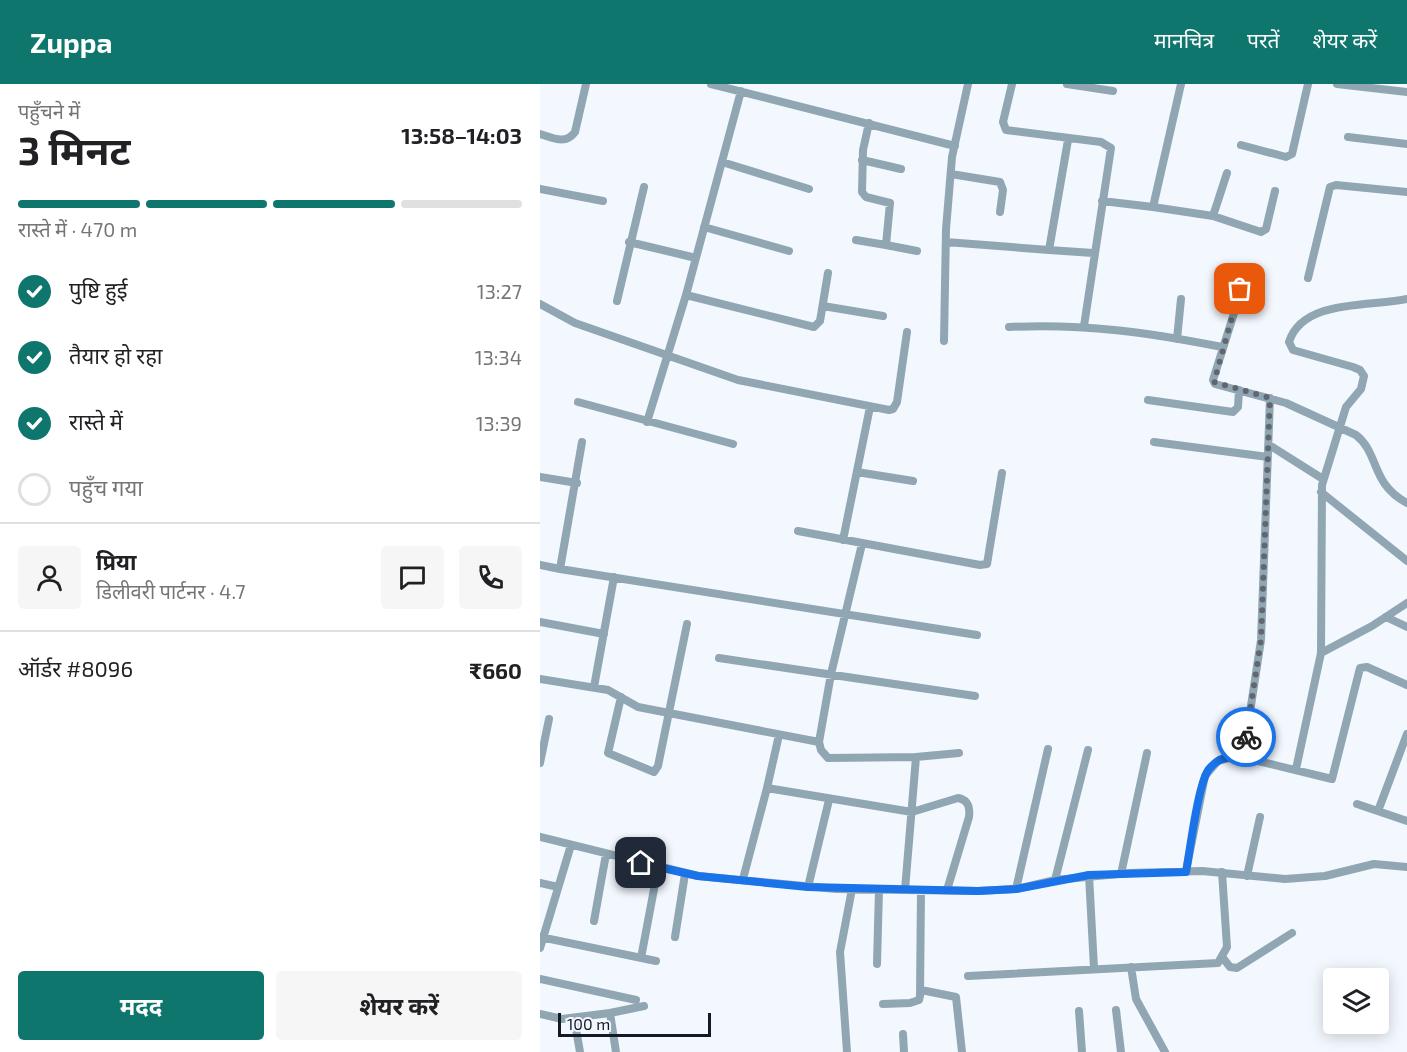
<!DOCTYPE html>
<html lang="hi">
<head>
<meta charset="utf-8">
<style>
	:root { --surface:#fff; --page:#f6f6f6; --text:#202124; --muted:#757577; --line:#e0e0e0; --accent:#0f766e }
	body { margin:0; font-family:"Exo 2","Noto Sans Devanagari",sans-serif; background:var(--page); color:var(--text); height:100vh; display:flex; flex-direction:column; font-size:22px; white-space:nowrap }
	* { box-sizing:border-box; margin:0 }
	p { font-size:20px; color:var(--muted) }
	.icon { flex:none; width:33px; height:33px; fill:none; stroke:currentColor; stroke-width:2; stroke-linecap:round; stroke-linejoin:round }
	.map { position:relative; flex:1; overflow:hidden }
	.panel { display:flex; flex-direction:column; background:var(--surface); width:540px }
	.panel>* { flex:none }
	.tools { position:absolute; left:783px; top:884px; display:grid; gap:12px }
	.tools a { display:grid; place-items:center; width:66px; height:66px; border-radius:6px; background:var(--surface); box-shadow:0 3px 15px #0003; font-size:30px }
	.scale { position:absolute; left:18px; bottom:15px; width:153px; box-sizing:border-box; padding-left:6px; border:3px solid #131925; border-top:0; font-size:16px; line-height:21px; white-space:nowrap; color:#131925; -webkit-text-stroke:4px #f3f7fe; paint-order:stroke }
	.pin { position:absolute; display:grid; place-items:center; width:51px; height:51px; color:#fff; margin:-26px; border-radius:12px; box-shadow:0 3px 9px #0006 }
	.courier { position:absolute; display:grid; place-items:center; width:60px; height:60px; margin:-30px; border:4px solid #1a73e8; border-radius:50%; background:#fff; color:#222; box-shadow:0 2px 8px #0007 }
	.headline em { font-style:normal; font-weight:700 }
	.headline div { display:flex; flex-direction:column-reverse }
	.headline { display:flex; align-items:center; justify-content:space-between; height:102px; padding:0 18px }
	h1 { font-size:39px; font-weight:700; line-height:45px }
	.bar { display:grid; grid-template-columns:repeat(4,1fr); gap:9px 6px; align-content:center; height:72px; padding:0 18px }
	.bar i { height:8px; border-radius:4px; background:var(--line) }
	.bar .active { background:var(--accent) }
	.bar p { grid-column:span 4 }
	.line { display:flex; align-items:center; gap:15px; padding:0 18px; border-top:2px solid var(--line) }
	.line div { flex:1 }
	.round { display:grid; place-items:center; flex:none; width:63px; height:63px; border-radius:6px; background:var(--page) }
	ol { padding:0 18px; list-style:none }
	li { display:flex; align-items:center; gap:18px; height:66px }
	li p { margin-inline-start:auto }
	li .icon { padding:6px; border-radius:50%; background:var(--accent); color:#fff; stroke-width:4 }
	li:last-child { color:var(--muted) }
	li i { width:33px; height:33px; border:3px solid var(--line); border-radius:50% }
	.button { display:flex; gap:12px; margin-top:auto; padding:12px 18px }
	.button a { flex:1; height:69px; border-radius:6px; background:var(--accent); color:#fff; font-size:24px; font-weight:700; line-height:69px; text-align:center }
	.button a+a { background:var(--page); color:var(--text) }
	header { display:flex; align-items:center; gap:36px; box-sizing:border-box; height:84px; padding:0 30px; background:var(--accent); color:#fff }
	header strong { font-size:28px }
	nav { display:flex; gap:33px; margin-inline-start:auto; font-size:21px }
	main { display:flex; flex:1; min-height:0 }
	.map>svg:first-child { display:block }
	.lines { fill:none; stroke-linecap:round; stroke-linejoin:round }
	.street { stroke:#90a6b3; stroke-width:8 }
	.done { stroke:#616771; stroke-width:6; stroke-dasharray:0 10.8 }
	.route { stroke:#1a73e8; stroke-width:8 }
</style>
</head>
<body>
<header>
<strong>Zuppa</strong>
<nav><a>मानचित्र</a><a>परतें</a><a>शेयर करें</a></nav>
</header>
<main>
<section class="panel">
<div class="headline"><div><h1>3 मिनट</h1><p>पहुँचने में</p></div><em>13:58–14:03</em></div>
<div class="bar"><i class="active"></i><i class="active"></i><i class="active"></i><i></i><p>रास्ते में · 470 m</p></div>
<ol>
<li><svg class="icon" aria-label="check" viewBox="0 0 24 24"><path d="M5 12l5 5 9-10"/></svg>पुष्टि हुई<p>13:27</p></li>
<li><svg class="icon" aria-label="check" viewBox="0 0 24 24"><path d="M5 12l5 5 9-10"/></svg>तैयार हो रहा<p>13:34</p></li>
<li><svg class="icon" aria-label="check" viewBox="0 0 24 24"><path d="M5 12l5 5 9-10"/></svg>रास्ते में<p>13:39</p></li>
<li><i></i>पहुँच गया</li>
</ol>
<div class="line" style="height:108px"><a class="round"><svg class="icon" aria-label="person" viewBox="0 0 24 24"><circle cx="12" cy="8" r="4"/><path d="M4 21q1-7 8-7t8 7"/></svg></a><div><b>प्रिया</b><p>डिलीवरी पार्टनर · 4.7</p></div><a class="round"><svg class="icon" aria-label="chat" viewBox="0 0 24 24"><path d="M4 5h16v11H9l-5 4z"/></svg></a><a class="round"><svg class="icon" aria-label="phone" viewBox="0 0 24 24"><path d="M5 4h4l2 5-3 2q2 4 5 5l2-3 5 2v4C11 20 4 13 5 4z"/></svg></a></div>
<div class="line" style="height:78px"><div>ऑर्डर #8096</div><b>₹660</b></div>
<div class="button"><a>मदद</a><a>शेयर करें</a></div>
</section>
<div class="map">
<svg width="867" height="968" viewBox="0 0 867 968">
	<rect width="100%" height="100%" fill="#f3f7fe"/>
	<g class="lines">
		<!-- street -->
		<path class="street" d="M171,0L415,62
			M472,0L463,38L466,46L561,58L571,64L544,242
			M527,0L573,7
			M641,0L613,123L673,132L721,148L726,145L735,107
			M797,0L867,8
			M329,39L323,66L322,108L326,113L350,119L346,161L377,167
			M0,50C13,54 26,61 35,48L46,0
			M808,53L867,60
			M528,56L509,166L553,169
			M701,61L746,73L752,70L768,0
			M322,76L361,85
			M182,78L269,105
			M411,90L460,98L463,106L460,128
			M0,105L63,117
			M562,117L613,123
			M673,132L687,89
			M164,143L249,167
			M316,156L346,161
			M89,158L156,174
			M406,158L509,166
			M768,194L790,103L796,101L867,108
			M684,197L697,201L701,207L673,296L675,300L746,319L816,351C840,370 830,399 867,419
			M146,211L274,243L280,237L288,189
			M77,217L104,103
			M0,220L35,239L198,296L349,326L353,325L357,318L367,248
			M283,222L343,232
			M469,243C543,239 611,249 682,263
			M637,255L641,215
			M404,257L406,145L412,73L428,0
			M608,316L693,328L698,323L699,306
			M38,318L193,360
			M107,338L146,211L201,7
			M42,358L20,485L437,551
			M614,358L728,373
			M729,361L783,395
			M317,388L373,397
			M0,393L37,399
			M781,408L867,477
			M258,447L440,481L447,480L462,389
			M303,456L330,323
			M0,481L20,485
			M846,533L867,543
			M0,538L64,550
			M781,569L832,542L867,519
			M179,574L435,612
			M0,595L68,606L98,623L279,658L291,590L322,460
			M54,603L74,493
			M81,613L68,669L114,688L118,682L147,540
			M239,651L227,704L372,728L418,714C429,716 430,724 429,733L407,806
			M279,658L281,666L288,674L376,673L365,806
			M376,673L419,669
			M703,674L721,556L730,314
			M0,679L9,635
			M756,685L781,569L782,401L806,323L821,305L824,292L820,286L813,283L753,266L749,258C763,214 833,223 867,215
			M817,720L867,737
			M838,727L867,650
			M0,753L158,792L296,805L438,807L476,805L515,796L589,789L662,787L745,795L785,792L834,780L867,783
			M646,787L665,692L678,677L697,672L792,695L820,584L827,583L867,601
			M581,790L607,669
			M549,791L554,884
			M707,792L720,733
			M203,795L227,704
			M515,796L548,666
			M0,799L18,803
			M268,803L289,716
			M476,805L508,665
			M54,837L66,770
			M0,853L116,877
			M135,853L145,790
			M0,864L31,761
			M101,874L118,784
			M683,874L690,883L697,884L752,849
			M337,880L339,805
			M591,883L596,915L625,968
			M428,892L678,879L687,863L682,788
			M0,895L96,916
			M381,906L416,913L422,968
			M343,920L370,919L379,916L380,912L381,806
			M576,926L581,968
			M539,927L542,968
			M70,929L104,922
			M0,930L22,935L70,929L76,968
			M34,934L40,968
			M363,950L364,968
			M307,968L300,868L312,805"/>
	</g>
	<g class="lines">
		<!-- done -->
		<path class="done" d="M700,205L674,298L730,314L721,556L706,653"/>
		<!-- route -->
		<path class="route" d="M101,779L158,792L268,803L438,807L476,805L549,791L646,788C650,767 658,699 669,685C678,674 690,671 703,674L706,653"/>
	</g>
</svg>
<div class="tools">
<a><svg class="icon" aria-label="layers" viewBox="0 0 24 24"><path d="M12 4l9 5-9 5-9-5zM3 14l9 5 9-5"/></svg></a>
</div>
<div class="scale">100 m</div>
<div class="pin" style="left:700px;top:205px;background:#ea580c"><svg class="icon" aria-label="bag" viewBox="0 0 24 24"><path d="M5 8h14l-1 12H6zM9 8a3 3 0 0 1 6 0"/></svg></div>
<div class="pin" style="left:101px;top:779px;background:#1f2937"><svg class="icon" aria-label="home" viewBox="0 0 24 24"><path d="M3 11l9-7 9 7M6 9v11h12V9"/></svg></div>
<div class="courier" style="left:706px;top:653px"><svg class="icon" aria-label="bike" viewBox="0 0 24 24"><circle cx="6" cy="16" r="4"/><circle cx="18" cy="16" r="4"/><path d="M6 16l4-8h5l3 8M10 8l3 8H6M13 5h3"/></svg></div>
</div>
</main>
</body>
</html>
